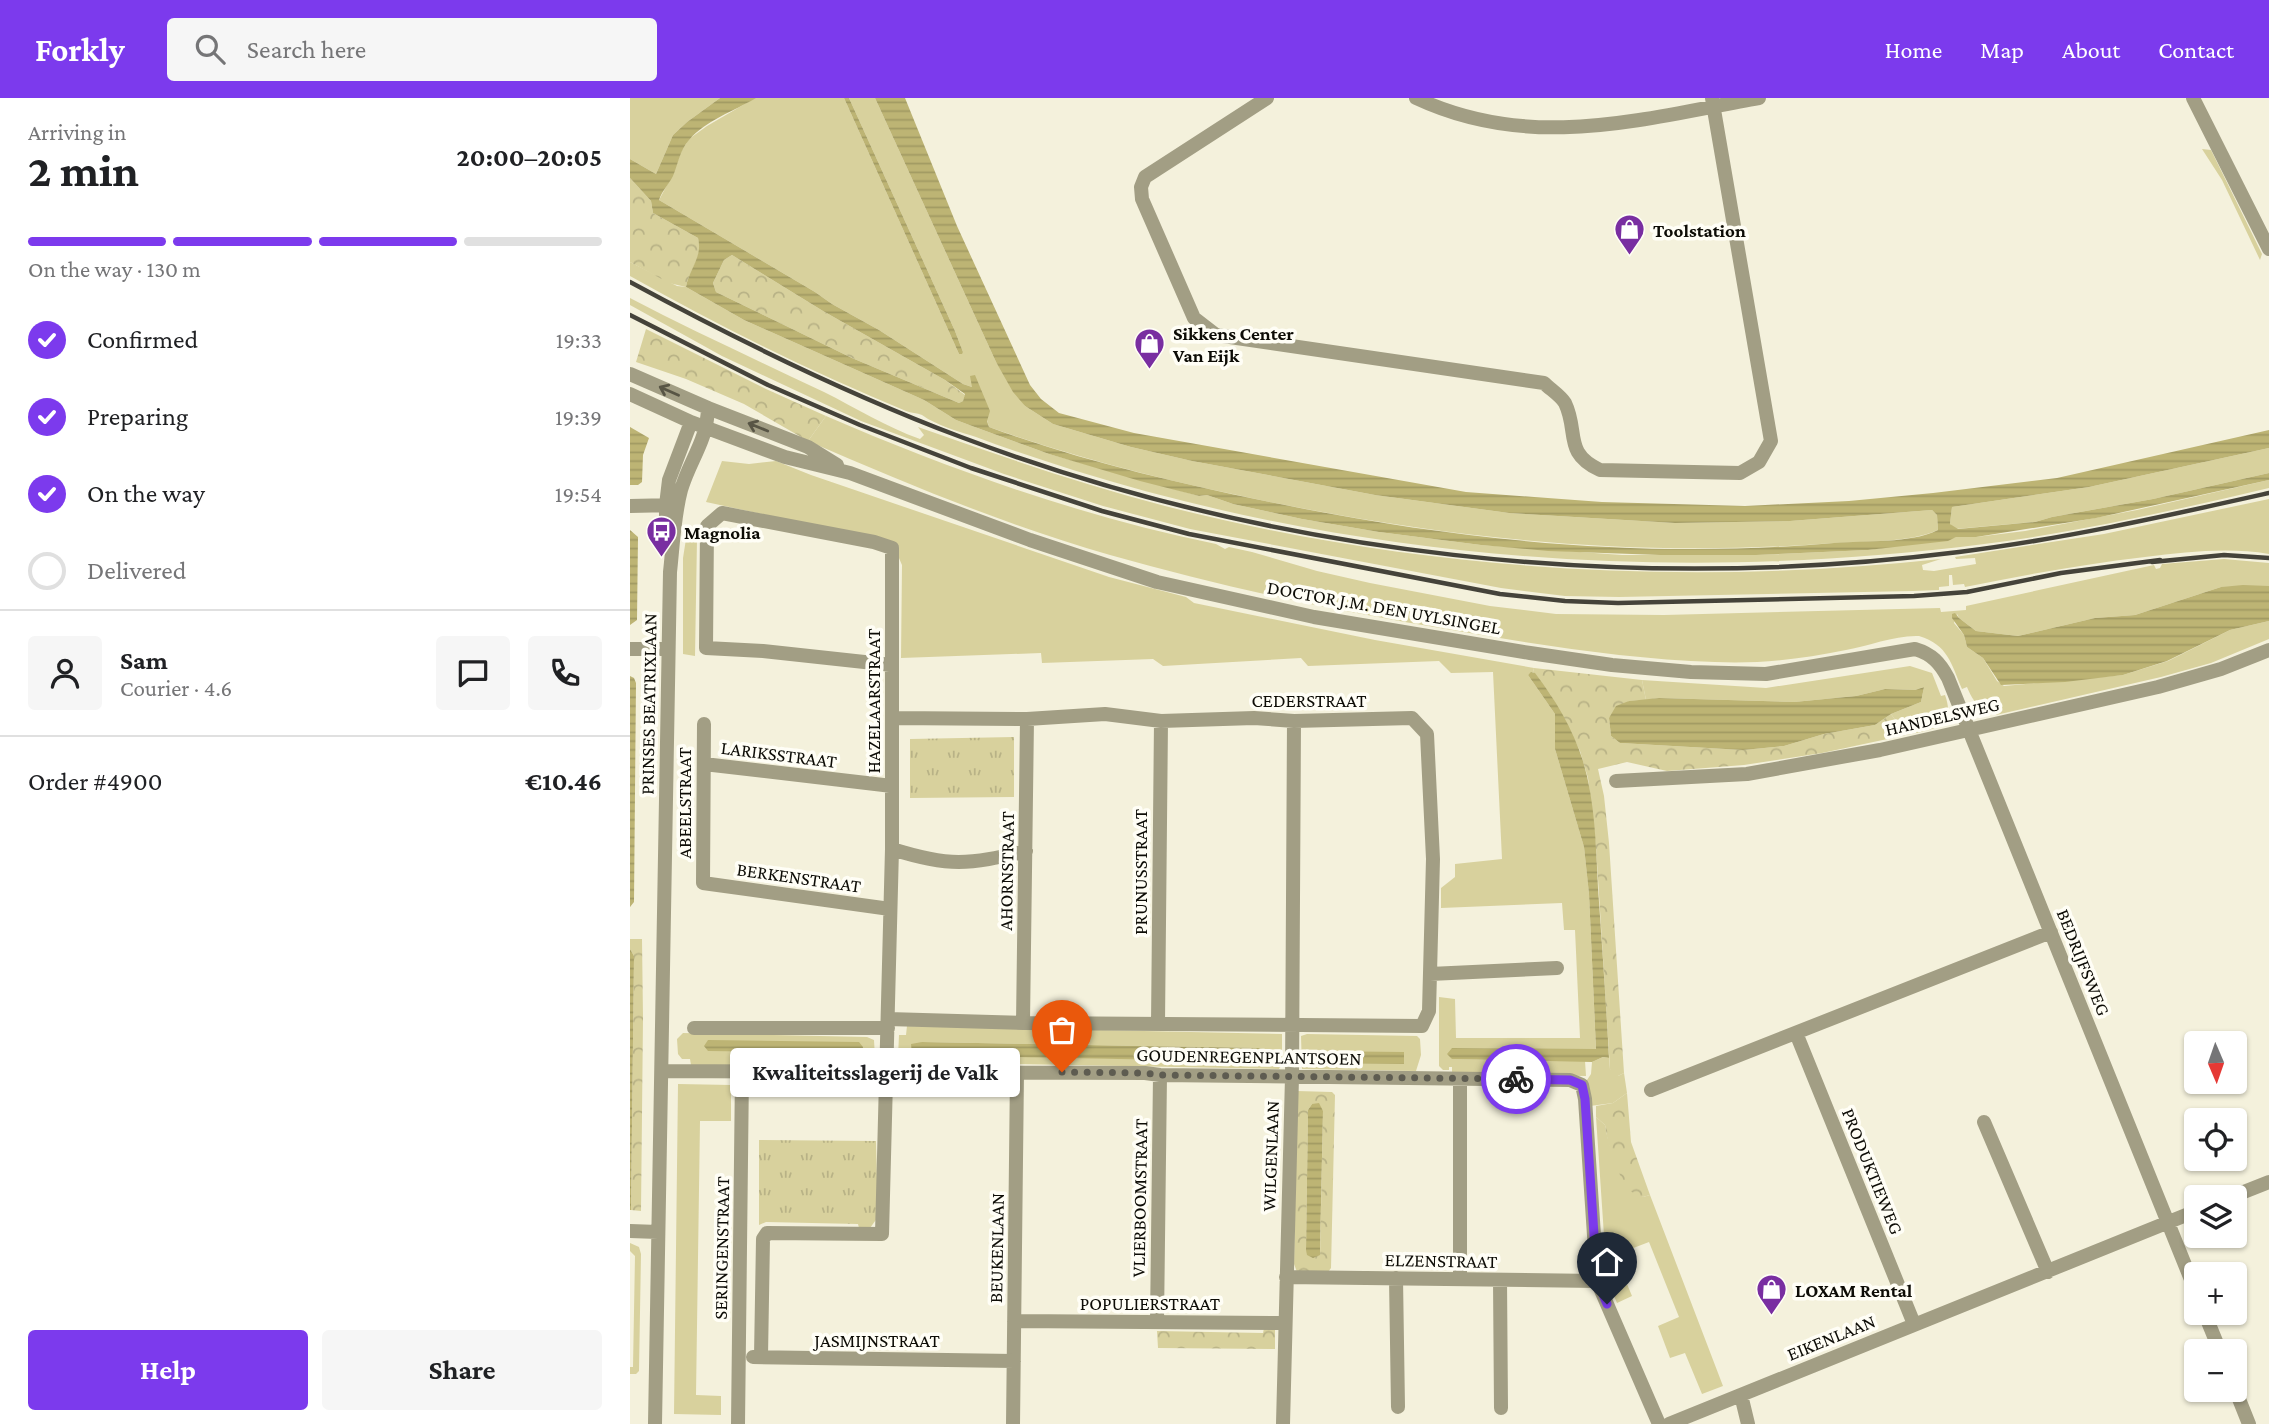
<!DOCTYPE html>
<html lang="en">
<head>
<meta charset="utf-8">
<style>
	:root { --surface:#fff; --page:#f6f6f6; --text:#202124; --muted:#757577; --line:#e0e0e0; --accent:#7c3aed }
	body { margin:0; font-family:"Crimson Pro",serif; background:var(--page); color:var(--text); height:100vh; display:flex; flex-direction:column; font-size:26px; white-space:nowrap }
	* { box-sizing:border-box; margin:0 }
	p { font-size:23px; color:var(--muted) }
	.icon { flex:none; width:38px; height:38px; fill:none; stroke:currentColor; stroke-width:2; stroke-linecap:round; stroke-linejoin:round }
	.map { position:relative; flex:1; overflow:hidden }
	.side { display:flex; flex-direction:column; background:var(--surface); width:630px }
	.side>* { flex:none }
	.needle { width:46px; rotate:178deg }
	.fabs { position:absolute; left:1554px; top:933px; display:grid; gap:14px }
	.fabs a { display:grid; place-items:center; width:63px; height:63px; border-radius:7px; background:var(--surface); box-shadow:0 2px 5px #0004; font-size:35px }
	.pin { position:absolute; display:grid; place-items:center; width:60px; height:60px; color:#fff; margin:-72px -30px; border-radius:50% 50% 50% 0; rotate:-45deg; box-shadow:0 0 7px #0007 }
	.pin .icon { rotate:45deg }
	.courier { position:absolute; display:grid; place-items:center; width:70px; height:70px; margin:-35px; border:5px solid #7c3aed; border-radius:50%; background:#fff; color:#222; box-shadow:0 2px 9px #0007 }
	.bubble { position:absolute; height:49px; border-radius:7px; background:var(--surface); box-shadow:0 2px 5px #0004; font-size:23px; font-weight:700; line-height:49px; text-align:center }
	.headline em { font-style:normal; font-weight:700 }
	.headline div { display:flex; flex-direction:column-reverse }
	.headline { display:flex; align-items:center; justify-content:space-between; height:119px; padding:0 28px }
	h1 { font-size:46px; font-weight:700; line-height:52px }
	.bar { display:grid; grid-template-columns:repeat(4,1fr); gap:10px 7px; align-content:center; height:84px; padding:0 28px }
	.bar i { height:9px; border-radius:5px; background:var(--line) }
	.bar .selected { background:var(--accent) }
	.bar p { grid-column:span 4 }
	.line { display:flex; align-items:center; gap:18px; padding:0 28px; border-top:2px solid var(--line) }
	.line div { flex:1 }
	.round { display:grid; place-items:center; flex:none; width:74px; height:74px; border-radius:7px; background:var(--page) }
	ol { padding:0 28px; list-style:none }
	li { display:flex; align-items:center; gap:21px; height:77px }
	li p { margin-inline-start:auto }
	li .icon { padding:7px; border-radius:50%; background:var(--accent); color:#fff; stroke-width:4 }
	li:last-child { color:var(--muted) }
	li i { width:38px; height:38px; border:4px solid var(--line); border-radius:50% }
	.button { display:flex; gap:14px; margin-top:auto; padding:14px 28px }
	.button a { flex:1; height:80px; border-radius:7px; background:var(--accent); color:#fff; font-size:28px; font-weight:700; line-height:80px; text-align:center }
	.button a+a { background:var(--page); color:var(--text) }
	header { display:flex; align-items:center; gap:42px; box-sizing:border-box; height:98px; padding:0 35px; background:var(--accent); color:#fff }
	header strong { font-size:33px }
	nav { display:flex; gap:38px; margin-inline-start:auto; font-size:24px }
	.search { width:490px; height:63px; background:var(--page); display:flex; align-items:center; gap:18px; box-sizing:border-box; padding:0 24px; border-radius:7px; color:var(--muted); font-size:26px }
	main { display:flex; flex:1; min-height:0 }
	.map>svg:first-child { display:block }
	.grass { fill:#d8d19d; fill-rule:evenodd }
	.forest { fill:url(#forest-crowns); fill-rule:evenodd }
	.park { fill:url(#park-tufts) }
	.water { fill:url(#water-rules); fill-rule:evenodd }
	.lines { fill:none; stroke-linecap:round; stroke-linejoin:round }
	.minor { stroke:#a29e84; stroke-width:14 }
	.rail { stroke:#45433a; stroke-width:4.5 }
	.oneway { stroke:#585545 }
	.done { stroke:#5e5c51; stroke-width:7; stroke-dasharray:0 12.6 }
	.route { stroke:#7c3aed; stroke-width:9 }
	.labels { text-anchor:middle; stroke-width:7; stroke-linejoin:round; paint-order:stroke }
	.poi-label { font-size:19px; font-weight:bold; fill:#0d0c06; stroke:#fffef6; text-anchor:start }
	.street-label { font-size:19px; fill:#0d0c06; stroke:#fffef6 }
</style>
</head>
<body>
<header>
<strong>Forkly</strong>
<div class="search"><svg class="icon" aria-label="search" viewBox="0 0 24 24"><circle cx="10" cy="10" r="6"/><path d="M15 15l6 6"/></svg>Search here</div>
<nav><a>Home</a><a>Map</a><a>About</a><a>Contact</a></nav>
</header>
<main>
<section class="side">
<div class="headline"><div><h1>2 min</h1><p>Arriving in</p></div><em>20:00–20:05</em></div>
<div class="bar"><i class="selected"></i><i class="selected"></i><i class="selected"></i><i></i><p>On the way · 130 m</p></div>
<ol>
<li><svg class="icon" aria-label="check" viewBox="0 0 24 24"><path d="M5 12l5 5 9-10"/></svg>Confirmed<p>19:33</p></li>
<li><svg class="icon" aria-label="check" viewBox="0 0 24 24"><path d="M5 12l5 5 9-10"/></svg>Preparing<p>19:39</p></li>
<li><svg class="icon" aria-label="check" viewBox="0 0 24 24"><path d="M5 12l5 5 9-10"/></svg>On the way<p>19:54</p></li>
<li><i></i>Delivered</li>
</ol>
<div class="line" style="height:126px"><a class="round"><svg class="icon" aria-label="person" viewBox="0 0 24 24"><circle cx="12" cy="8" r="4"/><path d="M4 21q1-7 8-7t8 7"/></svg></a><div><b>Sam</b><p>Courier · 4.6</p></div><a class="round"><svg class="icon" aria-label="chat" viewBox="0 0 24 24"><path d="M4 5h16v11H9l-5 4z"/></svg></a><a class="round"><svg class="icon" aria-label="phone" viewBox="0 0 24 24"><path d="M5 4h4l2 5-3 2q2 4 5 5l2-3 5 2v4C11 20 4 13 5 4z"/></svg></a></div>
<div class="line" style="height:91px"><div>Order #4900</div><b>€10.46</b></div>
<div class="button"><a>Help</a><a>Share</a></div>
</section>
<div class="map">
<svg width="1639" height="1326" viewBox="0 0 1639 1326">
	<defs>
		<pattern id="forest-crowns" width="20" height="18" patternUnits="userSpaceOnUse" patternTransform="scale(1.75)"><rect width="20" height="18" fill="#d8d19d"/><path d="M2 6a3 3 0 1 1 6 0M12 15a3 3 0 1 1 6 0" fill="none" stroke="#b8b286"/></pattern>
		<pattern id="park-tufts" width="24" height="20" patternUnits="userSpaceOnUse" patternTransform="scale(1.75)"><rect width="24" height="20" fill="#d8d19d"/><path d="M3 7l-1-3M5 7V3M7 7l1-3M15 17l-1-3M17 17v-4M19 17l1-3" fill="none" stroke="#b8b286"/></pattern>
		<pattern id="water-rules" width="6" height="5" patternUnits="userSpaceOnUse" patternTransform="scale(1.75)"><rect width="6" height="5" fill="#bdb474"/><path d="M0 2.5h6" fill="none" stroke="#a19a63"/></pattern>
	</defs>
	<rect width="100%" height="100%" fill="#f4f1dc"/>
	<!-- grass -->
	<path class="grass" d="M0,0H90L57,24L43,37L26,76L0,61Z
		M125,0H214L329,256L333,254L325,233L219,0H245L366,264L395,308L423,326L501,349L562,363L745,397L879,415L1045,425L1160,423L1302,412L1307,417L1308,432C1278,445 1237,443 1204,445C1008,460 827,442 635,403C542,384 449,361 359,329L344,277L342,289L333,286L249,232L202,206L185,194L29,102L43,76L51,54L59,41L77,28Z
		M1572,51L1581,52L1632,156L1630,162L1592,82Z
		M0,164L47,188L56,189L114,222L294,302L326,322L342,328L419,356L569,398L577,397L603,406L672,421L749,434L851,447L992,457H1126L1238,452L1326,439H1346L1395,433L1507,412L1639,382V390C1545,412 1450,434 1354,446C1049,485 738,464 443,372C411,362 378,351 346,339C330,334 313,329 298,321C296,320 294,318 292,317C287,315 281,315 276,313C181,274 89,228 0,178Z
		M0,200C63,233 129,263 194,294C226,310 256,329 290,341L294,337L288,329C370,358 451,386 535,408C788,473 1052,489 1311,461L1292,467L1293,472L1304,473L1346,466L1345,460L1326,461L1325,459L1474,436L1639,401V456C1598,449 1557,454 1515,459C1454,466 1395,477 1335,489L1334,486L1323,487L1322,477H1319V488L1309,489V492L1283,493L989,499L935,498L871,490L560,431L473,408L374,376L231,323L92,258L0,207Z
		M196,318C321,372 453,419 586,446L595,451L599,449L622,454L687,473L740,485L860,508L926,516L1034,517L1310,510L1311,514L1336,512V508L1524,467L1526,471L1530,470L1532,466L1594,461L1639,465V488L1591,489L1505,517L1465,520L1388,538L1346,533L1329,520L1327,516L1324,525L1334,537L1337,549L1353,560L1367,583L1374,588L1493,577L1538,563L1600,532L1639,523V541L1581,565L1531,579L1366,617L1364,611C1348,612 1343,603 1337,589L1332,591C1321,565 1318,547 1289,538C1265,537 1239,548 1216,552C1172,561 1130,566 1085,564C996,561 909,547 822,532C707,513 592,489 480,457C376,427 277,386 178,343Z
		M1639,350V375L1523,401L1422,419L1405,424L1325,431L1320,426L1322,409L1459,389Z
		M92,363L119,366L146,363L181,377L479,479L556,499L564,505L745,542L904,570L903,574L898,577L925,616V651L954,749L959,796L966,952L822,950V961L955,963L956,978L822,976V969H819V972H813L809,968V899L825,901L826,940H950L945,832H934L932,805L811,810V790L825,779V766L872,761L863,574L821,575L809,563L678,568L671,560L533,568L523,561L412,565L411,555L271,560L272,467L265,451L206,432L76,404Z
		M64,439L67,441L65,558L53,556V460L56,441Z
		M1280,568L1302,575L1311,598L1315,597C1327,630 1301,632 1276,637L1261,616L1291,604L1294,589L1285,592L1255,591L1226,598L1164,604L1029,600L1016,602L1012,582L1136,590Z
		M277,928L652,936V964L649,971L274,964L268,959L269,937H276ZM292,944L628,950L639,952V963L282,957Z
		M53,935L237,939L244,942L245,959L240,964L131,962L130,967H61L60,961H52L48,956L47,941Z
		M677,936L787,938L790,941L791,957L786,973L672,971L671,938Z
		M973,959L979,960L980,971L988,978L994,975L997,995L983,1005L960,1008L957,982L961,976L962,964Z
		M48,986L101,987V1023H70L66,1297L91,1298V1317L44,1316Z
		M966,1019L975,1027C980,1059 993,1074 1013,1099L1020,1097L1093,1288L1072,1296L1055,1255L1040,1260L1028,1228L1049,1219L1019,1144L985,1157L1002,1198L987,1205L977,1182Z
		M0,1145L9,1149L11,1156L9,1273L6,1276H0V1269H3L5,1158L0,1153Z"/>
	<!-- forest -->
	<path class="forest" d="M0,80L21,103L23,115L68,140C74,159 59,171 56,189L39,185L0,164Z
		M102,157L193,213L315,282L335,297L333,303L329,305L222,260L86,194L83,185L94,162Z
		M16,231L136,291L196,318L178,343L114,306L56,281L6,264Z
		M904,570L1012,582L1016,602L999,603L979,620L981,638L990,645L1113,652L1154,648L1194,636L1245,627L1261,616L1276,637L1192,655L1114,667L1037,673L997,664L968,671L974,698L979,745L994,975L988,978H982L980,971L966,749L958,680L950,653L933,619L920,596L903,574Z
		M0,841H12L13,920L11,1113L1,1112L4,858L0,851Z
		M667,993L702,994L705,997L701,1170L698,1174H667L664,1166ZM682,1006L693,1013L690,1157L676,1152L678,1012Z
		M997,995L1001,1044L1020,1097L1013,1099L995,1091L978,1044L975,1027L966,1019V1008L983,1005Z
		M634,1230H645V1251L528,1250L527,1233L633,1235Z"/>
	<!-- park -->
	<path class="park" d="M384,639V699L280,700V641Z
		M129,1042L246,1043L248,1119L240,1130H229L228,1126L136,1124L129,1127Z"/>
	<!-- water -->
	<path class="water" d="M90,0H126C104,13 75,23 59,42C50,52 48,66 43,78C39,86 32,93 29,102L185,194L202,206L249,232L333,286L342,289L340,278L345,277L360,313L357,323L359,329C449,362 542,384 635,403C822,442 1013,462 1204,445C1237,442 1279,446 1308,432L1307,417L1302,412L1160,423L1045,425L879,415L745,397L562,363L501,349L423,326L395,308L383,294L366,264L245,0H275L327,128L400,287L411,301L429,315L504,335L836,394L972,404L1115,408L1219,403L1303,395L1427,380L1639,332V350L1459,389L1322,409L1320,426L1328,431L1405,424L1422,419L1523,401L1639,375V382L1466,420L1346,439H1326L1318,443L1238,452L1126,457H1030L918,453L851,447L749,434L672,421L603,406L577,397L569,398L510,383L419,356L342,328L326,322L294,302L114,222L56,189C59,171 73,159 68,140L23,115L21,103L0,80V61L26,76L43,37L57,24ZM102,157L193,213L315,282L335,296L333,303L329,305L222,260L86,194L83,185L94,162Z
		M214,0H219L325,233L333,254L332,256H329Z
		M0,329L19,340L13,357L12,384L8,387H0Z
		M0,432L8,439L7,522L0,527Z
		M1613,487L1639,488V523L1600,532L1537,563L1493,577L1435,584L1371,587L1353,560L1337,549L1334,537L1322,520V516L1325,515L1329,520L1346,533L1388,538L1465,520L1505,517L1591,489Z
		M901,574L905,575C925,601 943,631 953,663C965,703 966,748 968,790C972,847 976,903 979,960L973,959L962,964L822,961L817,956L822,950L966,951L959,796L954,749L925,651V616L898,577Z
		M0,578L4,580L6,585L4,804L0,809Z
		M1294,589L1291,604L1261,616L1245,627L1194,636L1154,648L1113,652L990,645L981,638L979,620L986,608L999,603L1029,600L1164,604L1226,598L1255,591L1285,592Z
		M0,851L4,858L1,1112H0Z
		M78,942L229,944L233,949L232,955L78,953L74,948Z
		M292,944L628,950L639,952V964L282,957L281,946Z
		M682,953L774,954V966L683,965Z
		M689,1005L693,1013L690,1150V1157L683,1160L677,1157L676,1152L678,1012L682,1006Z"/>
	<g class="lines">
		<!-- minor -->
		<path class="minor" d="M637,0L515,79L511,89L512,101L564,220L586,237L914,285C920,291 931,298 935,305C949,334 933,355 970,372L1110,375L1129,364L1141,343L1082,0
			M786,0C901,54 1011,21 1129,0
			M1563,0L1639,151
			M0,276L78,310L178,349L207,367
			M0,296L61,324L155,359L220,375L400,442L527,484L684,519L900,555L982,567L1061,574L1136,576L1285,551C1302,556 1310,565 1318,580L1566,1194
			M0,408L44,407
			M36,441V407L39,382L61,324
			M0,551H38
			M74,626L73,785L260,811
			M74,666L262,688
			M986,683L1117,676L1250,652L1528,589L1591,571L1639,552
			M262,751C319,769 338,767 396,753
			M800,876L927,870
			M258,921L393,925L792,928L799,913L803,761L797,636L782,620L664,623L624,620L531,623L475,616L397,621L262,620
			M393,925L397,621
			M528,926L531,623
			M64,930H258
			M1166,935L1284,1226
			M32,973L515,975L530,977L940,982L952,987L955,1001L967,1183L1029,1326
			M830,981V1181
			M1021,992L1421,834
			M1354,1024L1418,1174
			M1601,1099L1639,1084
			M0,1133L28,1134
			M656,1179L967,1183
			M766,1180L768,1309
			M870,1182L871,1310
			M1574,1214L1590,1253
			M384,1223L655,1225
			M527,1224L530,977
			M123,1259L384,1263
			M131,1259L133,1141L137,1135L252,1136L262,751V450L244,444L92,415L77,428L76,550L133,553L262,567
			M1605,1291L1619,1326
			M1111,1297L1118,1326
			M25,1326L40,474C43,447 44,418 51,392C60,361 77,344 78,310
			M108,1326L112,974
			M383,1326L387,974
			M653,1326L662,979L664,623
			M1039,1326L1566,1113"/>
		<!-- rail -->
		<path class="rail" d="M0,184C107,242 217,296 331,339C646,458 996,496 1329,454C1434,441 1536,418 1639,395
			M0,217L138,287L230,327L341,370L472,413L559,436L870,496L935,503L988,505L1284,498L1337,494L1431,475L1530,462
			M1522,464L1594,457L1639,460"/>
	</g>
	<!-- one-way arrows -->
	<defs><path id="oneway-shaft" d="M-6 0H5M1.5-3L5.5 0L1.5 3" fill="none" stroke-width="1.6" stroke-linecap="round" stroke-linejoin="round" transform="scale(1.75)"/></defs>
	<g class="oneway">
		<use href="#oneway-shaft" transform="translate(39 293) rotate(-156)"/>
		<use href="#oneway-shaft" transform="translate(128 329) rotate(-158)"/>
	</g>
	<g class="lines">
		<!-- done -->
		<path class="done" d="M432,974L515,975L530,977L886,981"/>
		<!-- route -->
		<path class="route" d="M886,981L940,982L952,987L955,1001L967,1182L977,1206"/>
	</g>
	<!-- icons -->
	<defs>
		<symbol id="shop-pin" viewBox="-11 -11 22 30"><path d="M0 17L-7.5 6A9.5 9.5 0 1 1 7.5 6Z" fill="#792ea1" stroke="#fffef6"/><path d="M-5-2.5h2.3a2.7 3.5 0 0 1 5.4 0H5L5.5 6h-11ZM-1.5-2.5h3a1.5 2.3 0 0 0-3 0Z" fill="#fff"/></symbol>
		<symbol id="bus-pin" viewBox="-11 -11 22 30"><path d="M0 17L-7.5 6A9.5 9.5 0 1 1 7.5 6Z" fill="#792ea1" stroke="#fffef6"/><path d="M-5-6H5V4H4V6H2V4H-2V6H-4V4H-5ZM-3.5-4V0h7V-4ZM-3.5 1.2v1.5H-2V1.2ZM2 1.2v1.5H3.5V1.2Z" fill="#fff"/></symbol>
	</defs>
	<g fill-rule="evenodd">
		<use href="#shop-pin" x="982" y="114" width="35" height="47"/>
		<use href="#shop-pin" x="502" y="228" width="35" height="47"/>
		<use href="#bus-pin" x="14" y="416" width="35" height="47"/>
		<use href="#shop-pin" x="1124" y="1174" width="35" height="47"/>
	</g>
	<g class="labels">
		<!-- poi labels -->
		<g class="poi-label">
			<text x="1023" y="139">Toolstation</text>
			<text x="543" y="242">Sikkens Center<tspan x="543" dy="22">Van Eijk</tspan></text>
			<text x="54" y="441">Magnolia</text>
			<text x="1165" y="1199">LOXAM Rental</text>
		</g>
		<!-- street labels -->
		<g class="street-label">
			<text transform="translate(754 509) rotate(10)" y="7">DOCTOR J.M. DEN UYLSINGEL</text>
			<text x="679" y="609">CEDERSTRAAT</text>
			<text transform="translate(243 603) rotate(-90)" y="7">HAZELAARSTRAAT</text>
			<text transform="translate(18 606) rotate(-89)" y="7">PRINSES BEATRIXLAAN</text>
			<text transform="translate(1312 618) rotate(-13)" y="7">HANDELSWEG</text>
			<text transform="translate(149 656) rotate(7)" y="7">LARIKSSTRAAT</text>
			<text transform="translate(54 705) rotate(-90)" y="7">ABEELSTRAAT</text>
			<text transform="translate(376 773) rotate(-89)" y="7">AHORNSTRAAT</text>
			<text transform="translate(510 774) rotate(-90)" y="7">PRUNUSSTRAAT</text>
			<text transform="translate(169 779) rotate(8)" y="7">BERKENSTRAAT</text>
			<text transform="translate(1454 864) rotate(68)" y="7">BEDRIJFSWEG</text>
			<text transform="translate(619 958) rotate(1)" y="7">GOUDENREGENPLANTSOEN</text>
			<text transform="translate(640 1058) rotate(-88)" y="7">WILGENLAAN</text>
			<text transform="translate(1243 1073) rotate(68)" y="7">PRODUKTIEWEG</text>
			<text transform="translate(509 1100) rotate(-89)" y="7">VLIERBOOMSTRAAT</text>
			<text transform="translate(91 1150) rotate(-89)" y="7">SERINGENSTRAAT</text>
			<text transform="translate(366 1150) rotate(-89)" y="7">BEUKENLAAN</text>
			<text transform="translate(811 1162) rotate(1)" y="7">ELZENSTRAAT</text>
			<text x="520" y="1212">POPULIERSTRAAT</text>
			<text transform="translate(1201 1239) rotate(-22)" y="7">EIKENLAAN</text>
			<text x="247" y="1249">JASMIJNSTRAAT</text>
		</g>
	</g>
</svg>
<div class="fabs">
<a><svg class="needle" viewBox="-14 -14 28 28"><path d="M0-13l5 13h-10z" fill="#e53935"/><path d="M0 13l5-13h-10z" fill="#757577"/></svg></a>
<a><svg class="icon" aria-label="locate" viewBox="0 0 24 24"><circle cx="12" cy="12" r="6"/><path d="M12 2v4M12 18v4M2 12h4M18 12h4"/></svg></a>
<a><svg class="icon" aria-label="layers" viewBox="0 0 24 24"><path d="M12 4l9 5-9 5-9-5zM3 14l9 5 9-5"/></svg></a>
<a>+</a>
<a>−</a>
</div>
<div class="pin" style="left:432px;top:974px;background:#ea580c"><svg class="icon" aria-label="bag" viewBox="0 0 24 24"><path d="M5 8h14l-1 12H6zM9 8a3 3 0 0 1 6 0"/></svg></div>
<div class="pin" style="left:977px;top:1206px;background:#1f2937"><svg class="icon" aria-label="home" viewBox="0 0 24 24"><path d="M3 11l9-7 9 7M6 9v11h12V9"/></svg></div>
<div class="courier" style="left:886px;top:981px"><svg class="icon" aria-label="bike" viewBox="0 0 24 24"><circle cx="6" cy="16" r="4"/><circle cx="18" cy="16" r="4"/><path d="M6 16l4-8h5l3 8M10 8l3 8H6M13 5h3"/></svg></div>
<div class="bubble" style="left:100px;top:950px;width:290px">Kwaliteitsslagerij de Valk</div>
</div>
</main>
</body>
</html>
